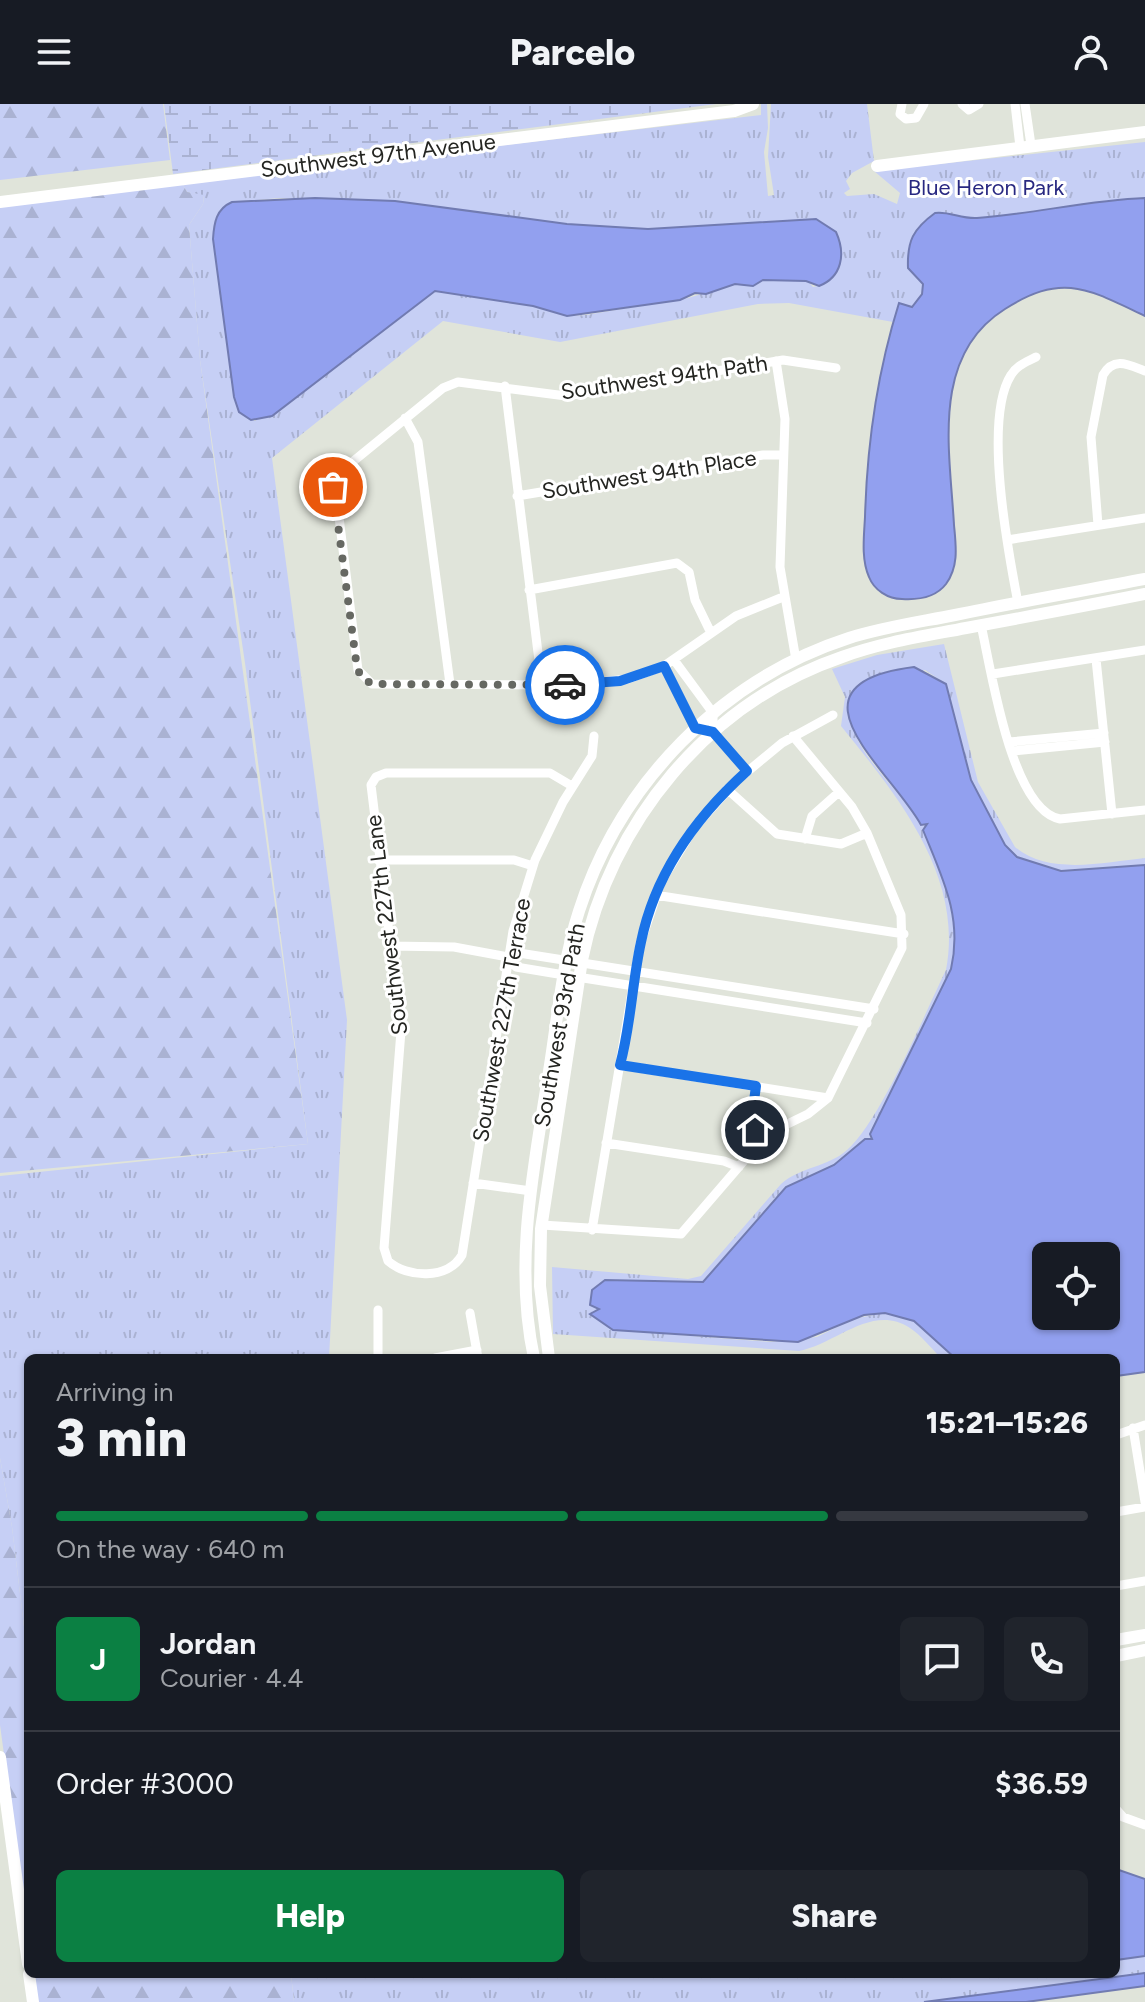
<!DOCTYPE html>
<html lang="en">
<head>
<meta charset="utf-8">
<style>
	:root { --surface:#171b24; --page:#20242c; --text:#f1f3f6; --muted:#9ea1a6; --line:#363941; --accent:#0b8043 }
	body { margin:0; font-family:Figtree,sans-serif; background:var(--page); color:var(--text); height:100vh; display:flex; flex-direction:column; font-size:30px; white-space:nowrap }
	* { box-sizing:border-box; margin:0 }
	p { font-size:26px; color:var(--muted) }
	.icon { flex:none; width:44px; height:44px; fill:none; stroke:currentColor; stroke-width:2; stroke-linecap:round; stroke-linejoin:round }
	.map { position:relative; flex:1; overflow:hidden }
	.drawer { position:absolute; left:24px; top:1250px; width:1096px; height:624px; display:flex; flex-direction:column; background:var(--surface); border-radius:12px; box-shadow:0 2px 6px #0004 }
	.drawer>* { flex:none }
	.buttons { position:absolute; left:1032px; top:1138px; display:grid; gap:16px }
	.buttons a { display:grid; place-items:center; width:88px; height:88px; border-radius:12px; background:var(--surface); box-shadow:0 2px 6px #0004; font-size:40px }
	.pin { position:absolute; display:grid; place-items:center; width:68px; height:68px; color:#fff; margin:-34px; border:4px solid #fff; border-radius:50%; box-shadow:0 2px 8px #0007 }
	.courier { position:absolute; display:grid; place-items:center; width:80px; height:80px; margin:-40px; border:6px solid #1a73e8; border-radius:50%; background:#fff; color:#222; box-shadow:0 2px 10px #0007 }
	.head em { font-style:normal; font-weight:800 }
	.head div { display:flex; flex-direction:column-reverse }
	.head { display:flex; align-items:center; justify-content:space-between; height:136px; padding:0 32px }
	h1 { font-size:52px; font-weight:800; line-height:60px }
	.bar { display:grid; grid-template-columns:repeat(4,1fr); gap:12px 8px; align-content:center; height:96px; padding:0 32px }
	.bar i { height:10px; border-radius:6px; background:var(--line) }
	.bar .on { background:var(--accent) }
	.bar p { grid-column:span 4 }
	.line { display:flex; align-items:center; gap:20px; padding:0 32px; border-top:2px solid var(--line) }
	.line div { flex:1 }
	.round { display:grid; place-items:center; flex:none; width:84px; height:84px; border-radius:12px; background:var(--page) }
	.primary-button { display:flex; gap:16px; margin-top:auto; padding:16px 32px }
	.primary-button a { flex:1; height:92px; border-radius:12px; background:var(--accent); color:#fff; font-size:32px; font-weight:800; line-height:92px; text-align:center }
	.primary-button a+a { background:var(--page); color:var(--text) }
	header { display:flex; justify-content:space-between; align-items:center; height:104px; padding:0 32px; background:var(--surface); font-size:36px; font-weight:800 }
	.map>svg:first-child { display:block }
	.grass { fill:url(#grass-tufts); fill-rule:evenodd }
	.forest { fill:url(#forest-firs) }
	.wetland { fill:url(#wetland-marsh) }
	.water { fill:#92a0ef; stroke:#717bb1; stroke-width:2; fill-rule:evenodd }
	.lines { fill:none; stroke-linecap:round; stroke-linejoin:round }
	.minor { stroke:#fff; stroke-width:9 }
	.tertiary { stroke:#fff; stroke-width:12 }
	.done { stroke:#666862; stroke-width:8; stroke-dasharray:0 14.4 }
	.route { stroke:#1a73e8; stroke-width:10 }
	.labels { text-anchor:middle; stroke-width:6; stroke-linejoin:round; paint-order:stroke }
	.street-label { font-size:22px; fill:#242521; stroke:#fff }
	.park-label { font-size:22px; fill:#282881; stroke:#fff }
</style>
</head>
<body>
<header><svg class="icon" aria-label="menu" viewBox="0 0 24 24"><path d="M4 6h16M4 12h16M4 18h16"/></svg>Parcelo<svg class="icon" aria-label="person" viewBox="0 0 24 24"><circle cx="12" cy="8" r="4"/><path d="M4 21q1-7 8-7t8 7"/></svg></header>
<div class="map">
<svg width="1145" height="1898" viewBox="0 0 1145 1898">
	<defs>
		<pattern id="grass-tufts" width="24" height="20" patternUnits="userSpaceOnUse" patternTransform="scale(2)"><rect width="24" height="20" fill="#c6cff5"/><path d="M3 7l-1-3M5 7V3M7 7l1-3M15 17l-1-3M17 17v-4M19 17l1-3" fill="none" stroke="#aab2d2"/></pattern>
		<pattern id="forest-firs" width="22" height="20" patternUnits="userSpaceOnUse" patternTransform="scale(2)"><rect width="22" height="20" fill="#c6cff5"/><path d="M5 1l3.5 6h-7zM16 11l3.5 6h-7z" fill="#aab2d2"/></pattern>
		<pattern id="wetland-marsh" width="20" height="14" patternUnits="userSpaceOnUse" patternTransform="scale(2)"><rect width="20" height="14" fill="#c6cff5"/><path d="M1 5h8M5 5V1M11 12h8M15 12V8" fill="none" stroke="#aab2d2"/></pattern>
	</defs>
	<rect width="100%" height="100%" fill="#e0e4da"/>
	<!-- grass -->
	<path class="grass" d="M761,0H767L768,24L764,48L768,92L774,91L768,53L771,0H867L874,57L852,69L846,77L850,85L844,89L847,92L874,90L897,100L900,89L874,67L1145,38V94C1088,97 1033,110 977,114C961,115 949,107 935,109C913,125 907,137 908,164L924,180L917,201L912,203L899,199L893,218L789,199L758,200L560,238L443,217L272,354L347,916L329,1254H28V1556L12,1423L0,1354V1072L308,1040L245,559L200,256L189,121L203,100L204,92L187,88L182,79L761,11ZM279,94L395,97L567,120L648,125L816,115L838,132C845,155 840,179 813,183L808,177L773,175L735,180L688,194L586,211L567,212L533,202L435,187L255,317L242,311L234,293L213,135L214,122L232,98Z
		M944,540L978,678L1015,743C1049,772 1105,758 1145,754V761L1061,767L1017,753L1005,741L971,676L946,580L925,566L851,593C841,643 898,680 921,721L928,722L923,727L952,797L956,825L954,853L951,865L870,1029L871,1037L865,1035L834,1061L777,1092L703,1178L605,1176L599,1205L613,1226L771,1238L817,1233L853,1215L884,1209L914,1217L955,1254H941C931,1244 921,1231 910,1224C872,1199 836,1240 799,1247L553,1230L552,1163L688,1175L701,1172L781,1080C800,1063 828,1063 847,1046C881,1016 924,911 946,866C964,772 897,691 841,622L845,593L832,565L877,551Z
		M1145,1852V1869L924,1898H294L291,1870H1116V1856Z"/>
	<!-- forest -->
	<path class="forest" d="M0,0H163L170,56L0,76Z
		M182,79L187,88L204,91L203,100L189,121L200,256L308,1040L0,1069V103Z
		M0,1354L12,1423L28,1556V1828L0,1621Z
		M34,1870H291L294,1898H38Z"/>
	<!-- wetland -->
	<path class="wetland" d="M164,0H716L173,70Z"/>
	<!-- water -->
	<path class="water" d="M315,94L395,97L567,120L648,125L816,115L836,128C846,150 842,173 819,182L806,177L763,176L753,182L735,180L706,190L695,189L680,196L567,212L533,202L435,187L272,312L251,316L239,308L234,293L213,135C214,119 216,105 232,98Z
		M1145,94V212C1088,185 1063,168 1005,205C930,252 950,347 954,421C956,442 959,462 946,480C936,493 918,496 902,495C888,495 874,486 869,473C861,455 864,432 865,413C867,339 877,269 899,199L912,203L922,190L923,180L908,164C907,137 913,125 935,109C949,107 961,115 977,114C1034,110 1088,96 1145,94Z
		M914,563L946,580L971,676L1005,741L1017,753L1061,767L1145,761V1268L1116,1272V1254H955L914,1217L885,1209L864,1211L798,1238L613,1226L590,1210L599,1205L590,1201L592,1186L605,1176L703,1178L786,1083L834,1061L865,1035H872L870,1030L951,865C963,813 942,773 923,726L927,720L921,721C891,666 776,580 914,563ZM1106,1152V1212H1046V1152Z
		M1116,1765L1145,1775V1852L1116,1856Z
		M1145,1869V1882L1026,1898H924Z"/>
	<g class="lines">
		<!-- minor -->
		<path class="minor" d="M902,0L900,10L906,15L916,14L924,0
			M962,0L969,6L979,0
			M1015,0L1020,43
			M1025,0L1031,41
			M776,257L785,315L780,463L796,556
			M505,282L542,581
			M405,314L418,338L450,580
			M517,392L763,351H782
			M1098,421L1091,333L1103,271C1114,252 1129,261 1145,267
			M1007,436L1145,414
			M529,486L677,459L689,468L695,496L710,527
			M783,493L736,512L664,562L628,575L571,581L372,580L358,566L334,373L443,284L458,278L566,292L783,256L836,264
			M1018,499C1008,447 983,315 1011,271C1017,261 1027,258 1036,253
			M981,521C991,564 1011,706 1060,715L1145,706
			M1096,555L1112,710
			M674,556L713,609V628
			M664,562L695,624L713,628
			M993,570L1145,546
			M713,628L747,667
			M1009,638L1104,629
			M1012,647L1105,638
			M572,682L550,669H386L376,673L371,681L401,927L384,1144L388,1157C407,1174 448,1176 462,1151L513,827L535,756L563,698L592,652L594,632
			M727,685L777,730L841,740L867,729
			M805,735L812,712L839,688
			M378,756H514L533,762
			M655,791L904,830
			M390,842L454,843L508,853L519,849L874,905
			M508,853L516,863L552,869L867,919
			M620,961L828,994
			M756,982L752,1015L763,1035
			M606,1039L724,1057L739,1063
			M473,1079L531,1087
			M542,1121L681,1130L767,1030L808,1010L828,994L902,844L901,811L867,729L852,703L793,632
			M592,1126L640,840L661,778L694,724L736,677L782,639L833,611
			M378,1206V1254
			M470,1209L478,1254
			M435,1254L477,1246
			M1133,1324L1145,1398
			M1116,1331L1145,1321
			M1116,1408L1145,1403
			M1116,1482L1145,1477
			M1116,1705L1123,1713L1145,1721"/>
		<!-- tertiary -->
		<path class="tertiary" d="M877,62L1145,28
			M0,98L734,7L753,0
			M534,1254C513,1156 535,1058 550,961C558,909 563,856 579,807C620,679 722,575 849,534C884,523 920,518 955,511C1018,498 1082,487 1145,475
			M549,1254L540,1182L541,1125L582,856C610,718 708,599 842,553C883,538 925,532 966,524C1026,513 1085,502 1145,490
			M1116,1536L1145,1531
			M1116,1552L1145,1546
			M0,1653L28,1860
			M29,1870L33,1898"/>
	</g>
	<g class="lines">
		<!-- done -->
		<path class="done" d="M333,383L357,564L362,574L372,580L565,581"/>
		<!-- route -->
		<path class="route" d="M565,581L620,577L664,562L695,624L713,628L747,667C696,713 655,770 641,838C632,879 631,921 620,961L756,982L752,1012L755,1026"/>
	</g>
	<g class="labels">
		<!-- street labels -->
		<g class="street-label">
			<text transform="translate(378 51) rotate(-7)" y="8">Southwest 97th Avenue</text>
			<text transform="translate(664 273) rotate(-8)" y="8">Southwest 94th Path</text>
			<text transform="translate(649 370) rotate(-9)" y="8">Southwest 94th Place</text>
			<text transform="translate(386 821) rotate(-97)" y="8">Southwest 227th Lane</text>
			<text transform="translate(501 916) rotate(-80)" y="8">Southwest 227th Terrace</text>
			<text transform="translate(559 921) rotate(-80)" y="8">Southwest 93rd Path</text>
		</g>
		<!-- park labels -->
		<g class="park-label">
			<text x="986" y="91">Blue Heron Park</text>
		</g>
	</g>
</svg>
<div class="buttons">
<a><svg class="icon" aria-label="locate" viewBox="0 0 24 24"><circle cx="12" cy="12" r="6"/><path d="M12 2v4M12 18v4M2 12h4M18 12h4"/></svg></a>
</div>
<div class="pin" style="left:333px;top:383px;background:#ea580c"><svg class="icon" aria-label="bag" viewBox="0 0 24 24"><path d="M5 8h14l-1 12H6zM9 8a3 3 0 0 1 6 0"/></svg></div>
<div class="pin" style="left:755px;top:1026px;background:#1f2937"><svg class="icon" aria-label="home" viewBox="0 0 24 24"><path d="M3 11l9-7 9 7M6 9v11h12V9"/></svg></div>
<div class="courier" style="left:565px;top:581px"><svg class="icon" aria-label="car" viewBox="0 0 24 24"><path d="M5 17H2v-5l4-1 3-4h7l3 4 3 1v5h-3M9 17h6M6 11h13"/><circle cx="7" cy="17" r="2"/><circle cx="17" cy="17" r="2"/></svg></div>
<section class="drawer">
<div class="head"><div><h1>3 min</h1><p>Arriving in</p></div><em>15:21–15:26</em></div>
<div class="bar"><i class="on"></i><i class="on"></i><i class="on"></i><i></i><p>On the way · 640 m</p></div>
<div class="line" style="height:144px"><b class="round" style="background:var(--accent);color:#fff">J</b><div><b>Jordan</b><p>Courier · 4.4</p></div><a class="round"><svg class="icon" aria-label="chat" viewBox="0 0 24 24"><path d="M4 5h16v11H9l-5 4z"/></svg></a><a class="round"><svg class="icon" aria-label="phone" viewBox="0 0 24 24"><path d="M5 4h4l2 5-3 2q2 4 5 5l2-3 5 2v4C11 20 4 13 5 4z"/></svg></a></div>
<div class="line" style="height:104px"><div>Order #3000</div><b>$36.59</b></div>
<div class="primary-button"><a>Help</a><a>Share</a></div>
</section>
</div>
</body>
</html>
